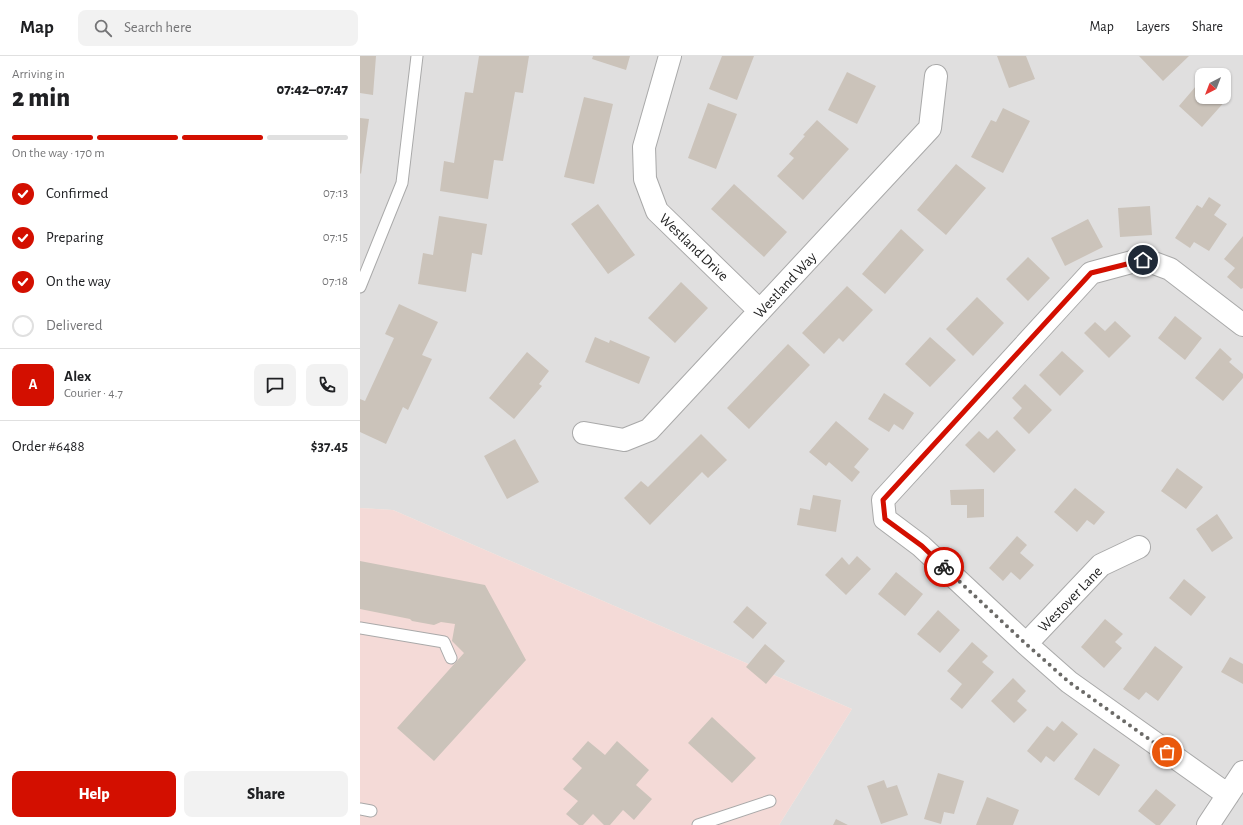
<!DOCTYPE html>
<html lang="en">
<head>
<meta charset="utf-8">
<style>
	:root { --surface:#fff; --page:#f2f2f2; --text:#202124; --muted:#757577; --line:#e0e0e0; --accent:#d30f00 }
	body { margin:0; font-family:"Alegreya Sans",sans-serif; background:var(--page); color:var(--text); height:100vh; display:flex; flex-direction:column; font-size:15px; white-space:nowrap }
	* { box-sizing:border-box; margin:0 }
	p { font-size:13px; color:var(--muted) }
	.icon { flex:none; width:22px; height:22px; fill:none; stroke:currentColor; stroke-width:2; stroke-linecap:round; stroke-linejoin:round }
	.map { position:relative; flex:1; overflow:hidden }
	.drawer { display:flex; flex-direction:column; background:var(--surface); width:360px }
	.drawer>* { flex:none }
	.needle { width:26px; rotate:222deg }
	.fabs { position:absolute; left:835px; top:12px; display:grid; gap:8px }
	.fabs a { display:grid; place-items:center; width:36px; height:36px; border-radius:8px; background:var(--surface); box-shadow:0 1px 3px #0004; font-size:20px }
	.pin { position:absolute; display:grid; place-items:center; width:34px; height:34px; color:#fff; margin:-17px; border:2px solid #fff; border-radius:50%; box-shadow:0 1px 4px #0007 }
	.courier { position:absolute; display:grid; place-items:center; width:40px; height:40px; margin:-20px; border:3px solid #d30f00; border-radius:50%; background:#fff; color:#222; box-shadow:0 1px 5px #0007 }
	.head em { font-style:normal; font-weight:800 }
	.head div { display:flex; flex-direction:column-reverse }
	.head { display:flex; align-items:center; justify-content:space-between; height:68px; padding:0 12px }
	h1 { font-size:26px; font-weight:800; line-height:30px }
	.bar { display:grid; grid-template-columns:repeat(4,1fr); gap:6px 4px; align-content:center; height:48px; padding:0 12px }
	.bar i { height:5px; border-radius:3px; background:var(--line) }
	.bar .current { background:var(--accent) }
	.bar p { grid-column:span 4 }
	.line { display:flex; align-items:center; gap:10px; padding:0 12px; border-top:1px solid var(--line) }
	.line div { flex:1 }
	.round { display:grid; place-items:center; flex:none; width:42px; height:42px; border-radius:8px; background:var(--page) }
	ol { padding:0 12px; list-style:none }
	li { display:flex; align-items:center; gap:12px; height:44px }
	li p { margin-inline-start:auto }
	li .icon { padding:4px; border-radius:50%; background:var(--accent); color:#fff; stroke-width:4 }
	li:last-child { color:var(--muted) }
	li i { width:22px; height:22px; border:2px solid var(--line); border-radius:50% }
	.button { display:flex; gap:8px; margin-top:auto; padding:8px 12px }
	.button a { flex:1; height:46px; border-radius:8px; background:var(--accent); color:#fff; font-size:16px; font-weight:800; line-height:46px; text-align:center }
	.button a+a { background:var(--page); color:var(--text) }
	header { display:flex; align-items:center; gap:24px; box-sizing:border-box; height:56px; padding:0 20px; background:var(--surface); border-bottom:1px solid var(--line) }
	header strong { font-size:19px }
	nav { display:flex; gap:22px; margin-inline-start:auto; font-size:14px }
	.search { width:280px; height:36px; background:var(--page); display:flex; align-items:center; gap:10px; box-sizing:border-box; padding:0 14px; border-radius:8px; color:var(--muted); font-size:15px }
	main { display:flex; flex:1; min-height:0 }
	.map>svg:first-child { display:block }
	.residential { fill:#e0dfdf; fill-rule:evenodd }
	.commercial { fill:#f4dad7 }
	.building { fill:#cbc3ba }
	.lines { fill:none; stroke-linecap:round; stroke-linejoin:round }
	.lane-casing { stroke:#a9a9a9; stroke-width:13 }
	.street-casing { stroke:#a9a9a9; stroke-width:24 }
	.lane { stroke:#fff; stroke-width:11 }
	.street { stroke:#fff; stroke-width:22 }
	.done { stroke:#6b6a67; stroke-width:4; stroke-dasharray:0 7.2 }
	.route { stroke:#d30f00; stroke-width:5 }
	.labels { text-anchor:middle; stroke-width:4; stroke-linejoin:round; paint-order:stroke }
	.street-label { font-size:15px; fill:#222; stroke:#fff }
</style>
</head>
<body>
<header>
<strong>Map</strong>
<div class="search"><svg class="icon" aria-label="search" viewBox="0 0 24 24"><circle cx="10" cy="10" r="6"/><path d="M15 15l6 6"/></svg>Search here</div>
<nav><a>Map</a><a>Layers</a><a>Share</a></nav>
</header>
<main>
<section class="drawer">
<div class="head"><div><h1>2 min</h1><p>Arriving in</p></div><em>07:42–07:47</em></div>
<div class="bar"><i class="current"></i><i class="current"></i><i class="current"></i><i></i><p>On the way · 170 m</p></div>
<ol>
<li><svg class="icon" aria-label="check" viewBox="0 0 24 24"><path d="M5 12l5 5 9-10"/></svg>Confirmed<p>07:13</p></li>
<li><svg class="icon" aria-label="check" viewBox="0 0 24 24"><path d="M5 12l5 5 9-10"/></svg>Preparing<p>07:15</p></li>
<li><svg class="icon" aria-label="check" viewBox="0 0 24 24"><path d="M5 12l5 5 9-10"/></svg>On the way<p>07:18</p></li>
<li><i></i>Delivered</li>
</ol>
<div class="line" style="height:72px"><b class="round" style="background:var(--accent);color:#fff">A</b><div><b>Alex</b><p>Courier · 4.7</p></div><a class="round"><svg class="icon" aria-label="chat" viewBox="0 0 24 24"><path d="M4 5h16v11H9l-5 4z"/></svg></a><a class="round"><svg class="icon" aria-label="phone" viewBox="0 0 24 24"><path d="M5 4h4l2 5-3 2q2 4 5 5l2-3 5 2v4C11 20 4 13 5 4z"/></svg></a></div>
<div class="line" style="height:52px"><div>Order #6488</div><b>$37.45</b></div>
<div class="button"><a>Help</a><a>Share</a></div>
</section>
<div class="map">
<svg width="883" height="769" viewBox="0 0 883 769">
	<rect width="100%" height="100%" fill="#f2f0e8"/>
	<!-- residential -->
	<path class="residential" d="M0,0H883V769H419L492,653L33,454L0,452ZM842,19H864V41H842Z"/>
	<!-- commercial -->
	<path class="commercial" d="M0,452L33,454L492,653L419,769H0Z"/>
	<!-- building -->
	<path class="building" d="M0,0H16L13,39L0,37Z
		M119,0H169L163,37L155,36L143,105L134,104L128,143L80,135L84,105L94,107L105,36L113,37Z
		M233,0H270L266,14L232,3Z
		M362,0H394L377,44L349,33Z
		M637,0H666L675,23L649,32Z
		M779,0H829L803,25Z
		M487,16L516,30L497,68L468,54Z
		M842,23V41H864L867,43L842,71L819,50Z
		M224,41L253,48L234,128L204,121Z
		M348,47L377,58L356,113L328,102Z
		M643,52L670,65L643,117L611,101L631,64L636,66Z
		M0,62L9,63L1,118L0,117Z
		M457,64L489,93L443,144L417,120L434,102L429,98L445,80L443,79Z
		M596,108L626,132L586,179L557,154Z
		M374,128L427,176L404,201L351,153Z
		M849,141L861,149L854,159L867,168L849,195L834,186L830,192L815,182L837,149L842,152Z
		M238,148L275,199L248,218L211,168Z
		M790,150L792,179L760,181L758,152Z
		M79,160L127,168L122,199L112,197L106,236L58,228L63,197L73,199Z
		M728,163L743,191L705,210L691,182Z
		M541,173L564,194L525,238L502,218Z
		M883,180V232L881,233L867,221L875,212L864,203Z
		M668,201L690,222L668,245L646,223Z
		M321,226L348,252L315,287L288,262Z
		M487,230L513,254L483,286L479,282L464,298L442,277Z
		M617,241L644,267L613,300L586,273Z
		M39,248L78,266L62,299L72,303L48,354L43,351L26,388L0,376V343L5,345L34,282L25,278Z
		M815,260L842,282L825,304L798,282Z
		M755,265L771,280L749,302L724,277L735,266L745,275Z
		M235,281L249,287L250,284L290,301L279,328L225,306Z
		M570,281L596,304L570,331L545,308Z
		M428,288L450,309L389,373L367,352Z
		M860,292L872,303L869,306L883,318V322L863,345L835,322Z
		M702,295L724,315L700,340L679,319Z
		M167,296L189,315L179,328L182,330L154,363L129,342Z
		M665,328L692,354L669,378L653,362L662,352L652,342Z
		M524,337L554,357L543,374L534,368L529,376L508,363Z
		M476,365L509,393L494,411L500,416L492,426L469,406L466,410L449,396Z
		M637,374L656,394L634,417L605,389L619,375L628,383Z
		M341,378L367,404L348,422L342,416L290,469L264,442L281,425L288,431Z
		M155,383L179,426L147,443L124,400Z
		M817,412L843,431L826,453L801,435Z
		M715,432L745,456L734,469L727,464L717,476L694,456Z
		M624,433V461L607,462V449H591L590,434Z
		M453,439L481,444L476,476L437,469L440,452L450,454Z
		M857,458L873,482L852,496L836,473Z
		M657,480L667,489L660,497L674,509L660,524L651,516L643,525L629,512Z
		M497,500L511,513L486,539L465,519L482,501L489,509Z
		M0,505L125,529L166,604L74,705L37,672L104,597L92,585L95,568L81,566L74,569L52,565L50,563L0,553Z
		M536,516L563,538L545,560L518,538Z
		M824,523L846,541L831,560L809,542Z
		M387,550L407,567L393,583L373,566Z
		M578,554L600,574L580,597L557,578Z
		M745,563L763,578L755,586L762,592L744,612L721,591Z
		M612,586L628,600L622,606L634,616L602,653L590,643L602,628L587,615Z
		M405,588L425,605L406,628L386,611Z
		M795,590L823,611L798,645L786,636L779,644L763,633Z
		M870,601L883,608V628L861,616Z
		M653,622L666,635L657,645L667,654L654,667L631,645Z
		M352,661L396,702L372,727L328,687Z
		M702,665L718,678L694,706L686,700L681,707L667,695L687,670L694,675Z
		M228,685L245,699L257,685L289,714L276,729L292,743L274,764L263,754L250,769H244L233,758L223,769H219L206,758L218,745L203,733L222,712L212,703Z
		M734,692L760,709L739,740L714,723Z
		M578,717L604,725L594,758L584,756L581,768L564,763Z
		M524,724L527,732L537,729L548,759L521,768L507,730Z
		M796,733L816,749L800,769H796L778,755Z
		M627,741L659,754L653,769H616Z
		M476,763L488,769H473Z"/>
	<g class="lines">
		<defs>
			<path id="lane" d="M0,231L42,127L57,0
				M0,572L84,586L91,602
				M0,753L11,755
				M338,769L410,745"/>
			<path id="street" d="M310,0L284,91L285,123L297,155L400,255
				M224,377L264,384L289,374L570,72L576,20
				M666,588L741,509L779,491
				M868,739L709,626L666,588L561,490L525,463L523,444L731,217L783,203L810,213L883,269
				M848,769L883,716"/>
		</defs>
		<!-- lane casing -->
		<use href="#lane" class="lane-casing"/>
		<!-- street casing -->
		<use href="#street" class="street-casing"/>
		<!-- lane -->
		<use href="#lane" class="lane"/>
		<!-- street -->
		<use href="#street" class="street"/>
	</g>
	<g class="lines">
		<!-- done -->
		<path class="done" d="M584,511L666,588L709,626L807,696"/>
		<!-- route -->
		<path class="route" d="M584,511L562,490L525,463L523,444L731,217L783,204"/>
	</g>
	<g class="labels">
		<!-- street labels -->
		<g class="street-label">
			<text transform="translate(334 191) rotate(44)" y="5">Westland Drive</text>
			<text transform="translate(425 229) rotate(-47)" y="5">Westland Way</text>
			<text transform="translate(710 543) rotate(-46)" y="5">Westover Lane</text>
		</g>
	</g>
</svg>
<div class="fabs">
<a><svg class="needle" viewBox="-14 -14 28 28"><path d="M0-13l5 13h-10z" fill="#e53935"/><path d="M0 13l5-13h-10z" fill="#757577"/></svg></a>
</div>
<div class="pin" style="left:807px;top:696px;background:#ea580c"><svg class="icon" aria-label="bag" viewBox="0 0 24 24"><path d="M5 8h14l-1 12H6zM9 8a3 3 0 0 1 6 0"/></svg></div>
<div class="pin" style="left:783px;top:204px;background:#1f2937"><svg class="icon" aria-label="home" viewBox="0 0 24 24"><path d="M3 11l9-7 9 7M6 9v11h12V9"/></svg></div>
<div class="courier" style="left:584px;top:511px"><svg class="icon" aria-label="bike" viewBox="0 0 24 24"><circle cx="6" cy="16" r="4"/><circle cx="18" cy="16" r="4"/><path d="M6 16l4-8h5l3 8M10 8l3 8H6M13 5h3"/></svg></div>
</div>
</main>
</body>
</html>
